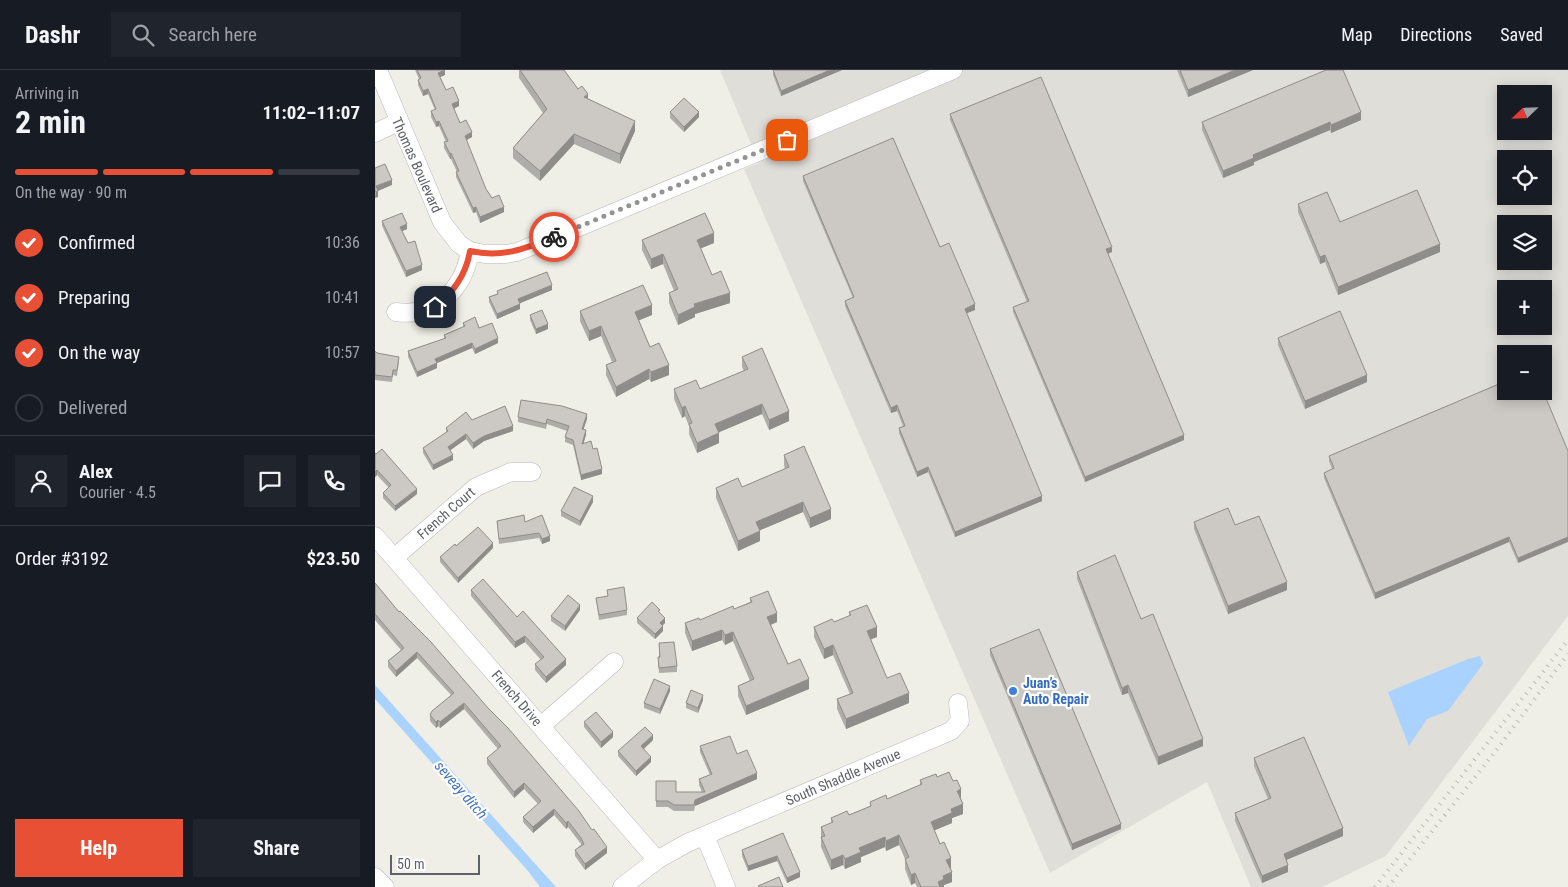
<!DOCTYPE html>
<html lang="en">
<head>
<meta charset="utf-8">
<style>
	:root { --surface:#171b24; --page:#20242c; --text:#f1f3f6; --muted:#9ea1a6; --line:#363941; --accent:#e85035 }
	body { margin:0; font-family:"Roboto Condensed",sans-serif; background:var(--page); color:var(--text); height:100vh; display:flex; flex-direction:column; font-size:19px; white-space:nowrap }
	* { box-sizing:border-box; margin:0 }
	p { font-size:16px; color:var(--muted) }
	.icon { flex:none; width:28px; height:28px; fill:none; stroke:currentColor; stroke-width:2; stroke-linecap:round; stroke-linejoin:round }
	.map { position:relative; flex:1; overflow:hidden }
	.drawer { display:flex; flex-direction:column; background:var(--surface); width:375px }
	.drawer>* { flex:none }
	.needle { width:32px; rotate:247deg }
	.fabs { position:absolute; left:1122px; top:15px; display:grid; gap:10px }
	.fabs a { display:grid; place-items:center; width:55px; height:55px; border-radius:0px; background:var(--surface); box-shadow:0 2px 12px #0003; font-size:25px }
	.scale { position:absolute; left:15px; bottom:12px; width:90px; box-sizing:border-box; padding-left:5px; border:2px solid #5e6167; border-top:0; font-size:14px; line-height:18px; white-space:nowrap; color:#5e6167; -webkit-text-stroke:4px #fff; paint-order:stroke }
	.pin { position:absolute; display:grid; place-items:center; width:42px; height:42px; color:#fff; margin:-21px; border-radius:10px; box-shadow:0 2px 8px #0006 }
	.courier { position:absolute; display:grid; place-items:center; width:50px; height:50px; margin:-25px; border:4px solid #e85035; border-radius:50%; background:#fff; color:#222; box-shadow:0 1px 6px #0007 }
	.head em { font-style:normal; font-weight:700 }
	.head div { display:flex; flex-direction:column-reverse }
	.head { display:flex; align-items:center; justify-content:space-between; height:85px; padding:0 15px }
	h1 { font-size:32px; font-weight:700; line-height:38px }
	.bar { display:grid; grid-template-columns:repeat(4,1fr); gap:8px 5px; align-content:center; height:60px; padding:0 15px }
	.bar i { height:6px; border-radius:4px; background:var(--line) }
	.bar .active { background:var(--accent) }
	.bar p { grid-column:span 4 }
	.line { display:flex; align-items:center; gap:12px; padding:0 15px; border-top:1px solid var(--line) }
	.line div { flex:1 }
	.round { display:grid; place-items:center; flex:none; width:52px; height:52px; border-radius:0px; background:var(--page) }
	ol { padding:0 15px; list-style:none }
	li { display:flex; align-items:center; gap:15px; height:55px }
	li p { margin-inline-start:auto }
	li .icon { padding:5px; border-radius:50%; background:var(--accent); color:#fff; stroke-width:4 }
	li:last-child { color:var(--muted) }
	li i { width:28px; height:28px; border:2px solid var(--line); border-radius:50% }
	.button { display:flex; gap:10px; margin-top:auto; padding:10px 15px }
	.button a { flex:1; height:58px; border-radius:0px; background:var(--accent); color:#fff; font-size:20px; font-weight:700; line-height:58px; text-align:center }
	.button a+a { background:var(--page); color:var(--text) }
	header { display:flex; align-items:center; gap:30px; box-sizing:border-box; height:70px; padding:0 25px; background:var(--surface); border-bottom:1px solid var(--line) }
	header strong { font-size:24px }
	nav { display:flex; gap:28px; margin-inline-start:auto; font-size:18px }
	.search { width:350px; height:45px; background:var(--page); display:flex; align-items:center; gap:12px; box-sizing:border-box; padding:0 18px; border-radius:0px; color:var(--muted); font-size:19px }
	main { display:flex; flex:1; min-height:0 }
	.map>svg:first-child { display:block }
	.industrial { fill:#dfded9; fill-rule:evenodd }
	.water { fill:#a9d3fe }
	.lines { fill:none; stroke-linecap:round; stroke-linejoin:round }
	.minor-casing { stroke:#b7b9bd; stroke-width:19 }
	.minor { stroke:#fff; stroke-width:18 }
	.rail { stroke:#b7b8b8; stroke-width:4; stroke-dasharray:1 6; stroke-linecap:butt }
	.wall { fill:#afada9 }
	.shaded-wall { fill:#8f8d89 }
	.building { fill:#ccc9c4; stroke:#8f8d89 }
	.done { stroke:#919394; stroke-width:5; stroke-dasharray:0 9 }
	.route { stroke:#e85035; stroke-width:6 }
	.shop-dot { fill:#3f7fe0; stroke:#fff; stroke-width:2 }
	.labels { text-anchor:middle; stroke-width:4.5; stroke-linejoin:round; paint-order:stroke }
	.street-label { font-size:14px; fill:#5e6167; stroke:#fff }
	.shop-label { font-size:14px; font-weight:bold; fill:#366cbe; stroke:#fff; text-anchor:start }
	.water-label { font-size:15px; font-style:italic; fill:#4777ba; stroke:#fff }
</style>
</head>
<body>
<header>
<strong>Dashr</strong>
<div class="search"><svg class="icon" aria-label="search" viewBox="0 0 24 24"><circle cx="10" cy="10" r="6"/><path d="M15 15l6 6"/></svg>Search here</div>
<nav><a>Map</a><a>Directions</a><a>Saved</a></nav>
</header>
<main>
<section class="drawer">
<div class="head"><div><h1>2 min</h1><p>Arriving in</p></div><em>11:02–11:07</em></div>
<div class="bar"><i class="active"></i><i class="active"></i><i class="active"></i><i></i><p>On the way · 90 m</p></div>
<ol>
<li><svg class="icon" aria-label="check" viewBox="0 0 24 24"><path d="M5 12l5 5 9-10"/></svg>Confirmed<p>10:36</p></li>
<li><svg class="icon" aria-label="check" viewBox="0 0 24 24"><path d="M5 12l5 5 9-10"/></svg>Preparing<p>10:41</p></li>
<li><svg class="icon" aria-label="check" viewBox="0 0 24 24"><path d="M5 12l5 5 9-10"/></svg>On the way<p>10:57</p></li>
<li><i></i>Delivered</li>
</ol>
<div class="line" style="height:90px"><a class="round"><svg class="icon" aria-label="person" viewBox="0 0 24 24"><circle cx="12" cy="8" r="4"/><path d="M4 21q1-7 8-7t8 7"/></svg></a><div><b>Alex</b><p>Courier · 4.5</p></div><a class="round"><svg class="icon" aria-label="chat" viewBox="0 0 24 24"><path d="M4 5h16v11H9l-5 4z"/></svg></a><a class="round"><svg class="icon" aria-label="phone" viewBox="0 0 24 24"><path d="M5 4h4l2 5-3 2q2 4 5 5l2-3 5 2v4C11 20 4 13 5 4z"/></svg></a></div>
<div class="line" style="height:65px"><div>Order #3192</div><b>$23.50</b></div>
<div class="button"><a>Help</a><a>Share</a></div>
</section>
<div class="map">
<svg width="1193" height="817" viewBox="0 0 1193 817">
	<rect width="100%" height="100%" fill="#f0efe7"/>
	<!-- industrial -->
	<path class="industrial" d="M345,0H1193V546L1011,786L947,817H876L832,712L675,803L369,99L384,93ZM1131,24H1169V61H1131ZM1131,89H1169V126H1131ZM1131,154H1169V191H1131ZM1131,219H1169V256H1131ZM1131,284H1169V321H1131Z"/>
	<!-- water -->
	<path class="water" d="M1105,586L1108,594L1073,641L1052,649L1034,676L1013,622L1093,589Z
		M0,615L181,817H165L153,801L0,629Z"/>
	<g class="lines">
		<defs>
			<path id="minor" d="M3,0L67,152L84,174L95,181L110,184H131L142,182L202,158L578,0
				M0,63L23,52
				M21,242C60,248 89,219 95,181
				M0,466L282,790
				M19,488L101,417L136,402H157
				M166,656L239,592
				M330,766L351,817
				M0,807L10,817
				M247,817L282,790L312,773L576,661L585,651L583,633"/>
		</defs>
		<!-- minor casing -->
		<use href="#minor" class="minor-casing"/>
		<!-- minor -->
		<use href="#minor" class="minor"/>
		<!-- rail -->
		<path class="rail" d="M1000,817L1193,570
			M1013,817L1123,678L1193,584"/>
	</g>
	<!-- wall -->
	<path class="wall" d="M40,0H70V5L65,7L71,20L84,36L79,39L85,53L97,67L91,70L111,119L117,128L129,142L105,153L101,142L98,143L81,107V102H82L76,89H75L69,78V72H71L64,56L61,57L56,47V41L60,40L53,24L48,26L43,15V10L44,9Z
		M144,0H189L203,19L213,29L260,61L245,94L199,74L165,111L138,88V78L168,43L144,8Z
		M398,0H467L406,26L398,5Z
		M802,0H878L813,27Z
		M295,42L324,47L309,62L295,48Z
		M575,44L737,182L733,184L809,370L710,412L638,242V237L652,232L575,50Z
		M986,50L956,63L955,60L879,92V95L848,108L827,60V52Z
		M428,106L565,177L600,240L591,243L667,431L580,467L553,402L542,407L524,363V358L528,356L522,341L516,343L470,236V231L478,228L428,111Z
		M923,134L965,152L1065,182L963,225L950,192L945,194L923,142Z
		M7,151L32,159L27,161L47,200L31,207L7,156Z
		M267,170L339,173L326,178L337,205L355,233L320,244V247L303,255L294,233V223L299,221L288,194L276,199L267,180Z
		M177,220L145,233V239L122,249L114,232V227L122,224V221Z
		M205,241L277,245L264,250L275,277L294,305L276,312L274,309L241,327L231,305V295L237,292L226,266L214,271L205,251Z
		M155,245L173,259L161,264L155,250Z
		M88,253L104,258L123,273L100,284L97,278L62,293V298L42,307L33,287V281L69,269V265L88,257Z
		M903,268L992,312L930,339L903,275Z
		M0,281L2,283L24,292L22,306L18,305L17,312L0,310Z
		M367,287L414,351L394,360L387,344L344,362V373L322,383L314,364V356L310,346L307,348L299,329V319H325L369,301L367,297Z
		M1168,321L1143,493L1134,472L1000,529L949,408V403L957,399L954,391V386Z
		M143,347L212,349L208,359L211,365L208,373L218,379L227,404L206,410L198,375L190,372V367L192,361L172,354L171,359L143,352Z
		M97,350L138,361L109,371L98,379L91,369L75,380L78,390L58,400L48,383V378L71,363V358Z
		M0,383L42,424L20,441L8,428V423L14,418L2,405L0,407Z
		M409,385L456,449L435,458L428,442L385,460V471L363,481L341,428V418L367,417L410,399L409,395Z
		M218,432L205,456L186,446V441Z
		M122,451L150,452L175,471L167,474L164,468L124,474Z
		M819,452L912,520L853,544L819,459Z
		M118,478L83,513L65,492V487Z
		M702,502L766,549L828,676L783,695L753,623L747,625L702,509Z
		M0,513L24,542L232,783L210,800L200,786V780L206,775V774L193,757L191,759L179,745L158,763L148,752V747L163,734L149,719L139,728L112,694V688L123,679L89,639L65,658L63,656L61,658L55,651V645L76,625L42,588L21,607L13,597V591L26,580L0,550Z
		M96,520L142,547L191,595L171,613L160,600V594L166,590L150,572L140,578L96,526Z
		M232,520L252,540V545L224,550L221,528L233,526Z
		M375,528L402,552L396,555L413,594L434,619L371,645L363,626V616L375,611L358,571L350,575L347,570L317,581L310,563V553L325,550L359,539L375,532Z
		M205,540L190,561L176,551V546Z
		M285,542L290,553L287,555L288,561L280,569L262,553V548Z
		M474,542L502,567L496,569L512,608L534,633L471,659L462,639V629L475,624L458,585L449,589L439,567V557L459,552L474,546Z
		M284,573L302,596V602L284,603L283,592V587H284Z
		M615,579L746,759L697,780L615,585Z
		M295,621L285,644L269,638V633Z
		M328,630L323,643L311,638V633Z
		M209,652L238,667L226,678L209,657Z
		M278,670L269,679L276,692L261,706L243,686V681Z
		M325,676L362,684L382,709L320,736L319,741H299L293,737H281V711L301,722H327L324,715V709L335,705L325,682Z
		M879,688L968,766L911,790L913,802L887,813L860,751V743L893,729L879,696Z
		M562,707L586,729L588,744L577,748V753L559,760L576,798L577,812L569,815V817H542L540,813L536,815L530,799V789L524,775L511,781L510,777L486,787V792L470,799L468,795L456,800L446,777V757L456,753V748L474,745L495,736V732L512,729L545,715V710Z
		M408,763L425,807L412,813L402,791L373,801L367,786V780Z"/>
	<!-- shaded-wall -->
	<path class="shaded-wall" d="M70,0V5L63,8V3Z
		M455,0H467L406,26V21Z
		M860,0H878L813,27V20Z
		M53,19V24L48,26V21Z
		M213,24V34L209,27Z
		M84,31V36L77,39V34Z
		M324,42V47L309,62V57Z
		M986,42V50L956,63V55Z
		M64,51V56L61,57V52Z
		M260,51V61L245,94V84Z
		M955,52V60L879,92V95L848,108V101L878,85Z
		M97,62V67L90,71V66Z
		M199,64V74L165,111V101Z
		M76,83V89H75V84Z
		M17,110V115L3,121V127L0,128L1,116Z
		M101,137V142L98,143V138Z
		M129,137V142L105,153V147Z
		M32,154V159L25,162V157Z
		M339,163V173L322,180V170Z
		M1065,174V182L963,225V217Z
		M737,177V182L731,184V179Z
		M288,184V194L276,199V189Z
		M950,185V192L945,194V187Z
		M47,195V200L31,207V201Z
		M177,215V220L143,234V229Z
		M355,223V233L320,244V247L303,255V245L319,234Z
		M145,234V239L122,249V244Z
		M600,234V240L590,244V239Z
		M277,235V245L260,252V242Z
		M173,254V259L161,264V259Z
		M226,256V266L214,271V261Z
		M123,268V273L100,284V279Z
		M97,273V278L60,294V289Z
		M62,293V298L42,307V302Z
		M294,295V305L276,312V302Z
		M274,299V309L241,327V317Z
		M992,305V312L930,339V331Z
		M387,334V344L340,364V354Z
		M522,335V341L516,343V338Z
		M310,336V346L307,348V338Z
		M414,341V351L394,360V350Z
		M212,344V349L207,364V359Z
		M138,356V361L109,371L98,379V373L109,366Z
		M211,360V365L207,379V374Z
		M344,363V373L322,383V373Z
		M91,364V369L73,382V377Z
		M809,365V370L710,412V407Z
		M78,385V390L58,400V395Z
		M553,397V402L542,407V402Z
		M227,399V404L206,410V405Z
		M2,400V405L0,407V402Z
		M42,419V424L20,441V436Z
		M218,426V432L205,456V451Z
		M667,426V431L580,467V462Z
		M428,432V442L381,462V452Z
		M456,439V449L435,458V448Z
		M385,461V471L363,481V471Z
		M175,466V471L167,474V469Z
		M1134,467V472L1000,529V523Z
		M1193,467V472L1143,493V488Z
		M118,473V478L83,513V508Z
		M912,512V520L853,544V536Z
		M205,535V540L190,561V556Z
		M402,543V552L392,556V547Z
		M290,548V553L285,558V553Z
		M288,556V561L280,569V564Z
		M502,557V567L492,571V561Z
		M347,560V570L317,581V571Z
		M358,562V571L350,575V565Z
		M150,566V572L140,578V572Z
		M458,575V585L449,589V579Z
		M42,582V588L21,607V601Z
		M191,589V595L171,613V607Z
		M434,609V619L371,645V636Z
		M753,615V623L747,625V618Z
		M295,616V621L285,644V639Z
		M534,623V633L471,659V649Z
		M328,625V630L323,643V638Z
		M89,633V639L65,658V652Z
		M63,650V656L61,658V652Z
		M238,662V667L226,678V672Z
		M278,665V670L266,681V676Z
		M828,669V676L783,695V687Z
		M276,687V692L261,706V701Z
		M382,703V709L320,736V730Z
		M149,713V719L139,728V722Z
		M586,719V729L582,721Z
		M588,734V744L577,748V753L556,762V752L576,739Z
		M179,739V745L158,763V757Z
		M193,751V757L191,759V753Z
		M746,754V759L697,780V774Z
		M968,758V766L909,791V784Z
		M524,765V775L511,781V771Z
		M510,767V777L486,787V792L470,799V789L484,778Z
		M232,777V783L210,800V794Z
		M468,785V795L456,800V790Z
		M402,786V791L373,801V796Z
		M576,788V798L571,800V790Z
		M913,795V802L887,813V806Z
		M425,802V807L412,813V808Z
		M577,802V812L569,815V817H563V812L568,806Z
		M540,803V813L536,815V805Z"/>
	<!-- building -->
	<path class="building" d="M42,0H70L63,3L71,20L78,17L84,31L77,34L85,53L91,50L97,62L90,66L111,119L117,128L124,125L129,137L105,147L101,137L98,138L81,102L84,101L76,83L75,84L69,72L73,71L64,51L61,52L56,41L61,39L53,19L48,21L43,10L46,8Z
		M145,0H189L203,19L207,16L213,24L209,27L260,51L245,84L199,64L165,101L138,78L172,39Z
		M398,0H455L406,21Z
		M805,0H860L813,20Z
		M951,0H968L986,42L956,55L955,52L878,85L879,88L848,101L827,52Z
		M666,7L737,177L731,179L809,365L710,407L638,237L654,231L575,44Z
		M309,28L324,42L309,57L295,42Z
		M518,68L565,177L574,173L600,234L590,239L667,426L580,462L553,397L542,402L524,358L530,356L522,335L516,338L470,231L479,227L428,106Z
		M10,94L17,110L1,116L3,121L0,122V98Z
		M1042,120L1065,174L963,217L950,185L945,187L923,134L952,122L965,152Z
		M27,143L32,154L25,157L33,173L40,171L47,195L31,201L7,151Z
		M330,143L339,163L322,170L337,205L346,201L355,223L319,234L320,237L303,245L294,223L303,219L288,184L276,189L267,170Z
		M172,202L177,215L143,229L145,234L122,244L114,227L123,224L122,221Z
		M268,215L277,235L260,242L275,277L284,273L294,295L276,302L274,299L241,317L231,295L241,291L226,256L214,261L205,241Z
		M167,240L173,254L161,259L155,245Z
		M965,241L992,305L930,331L903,268Z
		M100,247L104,258L117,253L123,268L100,279L97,273L60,289L62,293L42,302L33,281L71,268L69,265L90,256L88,253Z
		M387,278L414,341L394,350L387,334L340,354L344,363L322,373L314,354L317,353L310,336L307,338L299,319L321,310L325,319L373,299L367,287Z
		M0,281L2,283L24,287L22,300H18L17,307L0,305Z
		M1131,311V321H1168L1193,381V467L1143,488L1134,467L1000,523L949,403L959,398L954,386Z
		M146,330L187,336L212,344L207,359L211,360L207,374L216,371L218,379L222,378L227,399L206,405L198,370L190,367L194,356L172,349L171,354L143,347Z
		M130,336L138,356L109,366L98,373L91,364L73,377L78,385L58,395L48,378L73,361L71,358L91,342L97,350Z
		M429,376L456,439L435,448L428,432L381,452L385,461L363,471L341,418L363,408L367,417L414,397L409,385Z
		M7,379L42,419L20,436L8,423L16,415L2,400L0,402V383L1,384Z
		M199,417L218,426L205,451L186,441Z
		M853,438L860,455L884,446L912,512L853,536L819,452Z
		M149,445L150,452L167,445L175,466L167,469L164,463L124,469L122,451Z
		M103,457L118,473L83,508L65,487L80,474L81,476Z
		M740,485L766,549L778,544L828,669L783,687L753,615L747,618L702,502Z
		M108,509L142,547L148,541L191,589L171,607L160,594L169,587L150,566L140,572L96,520Z
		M0,513L24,542L25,541L56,572L113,638L133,658L204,741L217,760L219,759L232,777L210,794L200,780L209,774L206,768L193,751L191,753L179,739L158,757L148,747L166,731L149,713L139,722L112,688L126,676L89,633L65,652L63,650L61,652L55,645L57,641L79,623L42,582L21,601L13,591L29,578L0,544Z
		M249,517L252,540L224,545L221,528L233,526L232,520Z
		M393,521L402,543L392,547L413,594L425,589L434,609L371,636L363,616L379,609L358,562L350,565L347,560L317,571L310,553L324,548L325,550L358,536L359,539L377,532L375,528Z
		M193,525L205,535L190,556L176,546Z
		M277,532L285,540L283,541L290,548L285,553L288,556L280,564L262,548Z
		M492,535L502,557L492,561L512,608L525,603L534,623L471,649L462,629L478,623L458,575L449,579L439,557L457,549L459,552L476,545L474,542Z
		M664,559L746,754L697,774L615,579Z
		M299,572L302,596L284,598L283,587H285L284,573Z
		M279,609L295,616L285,639L269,633Z
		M316,620L328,625L323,638L311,633Z
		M221,642L238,662L226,672L209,652Z
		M270,657L278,665L266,676L276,687L261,701L243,681Z
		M355,666L362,684L372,680L382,703L320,730L319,735H299L293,731H281V711H301V722H330L324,709L337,704L325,676Z
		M929,667L968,758L909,784L913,795L887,806L860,743L896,728L879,688Z
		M574,702L578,711L582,710L586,719L582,721L588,734L576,739L577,743L556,752L565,774L569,772L576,788L571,790L577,802L568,806L569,809L563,812L565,817H546L540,803L536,805L530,789L534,787L524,765L511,771L510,767L484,778L486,782L470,789L468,785L456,790L446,767L450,766L446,757L458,752L456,748L472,741L474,745L496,736L495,732L511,725L512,729L547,714L545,710L561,704L562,707Z
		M408,763L425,802L412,808L402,786L373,796L367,780Z
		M404,807L408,817H384L383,816Z"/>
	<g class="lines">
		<!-- done -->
		<path class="done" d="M179,167L412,70"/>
		<!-- route -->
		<path class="route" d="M60,237C79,222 91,205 95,181C127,188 150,179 179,167"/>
	</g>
	<!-- markers -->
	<circle class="shop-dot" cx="638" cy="621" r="5"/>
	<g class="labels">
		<!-- street labels -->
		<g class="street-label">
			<text transform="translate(42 95) rotate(66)" y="5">Thomas Boulevard</text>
			<text transform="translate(71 443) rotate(-41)" y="5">French Court</text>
			<text transform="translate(142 628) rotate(49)" y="5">French Drive</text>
			<text transform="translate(468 707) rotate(-23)" y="5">South Shaddle Avenue</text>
		</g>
		<!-- shop labels -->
		<g class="shop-label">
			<text x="648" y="618">Juan’s<tspan x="648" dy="16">Auto Repair</tspan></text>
		</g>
		<!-- water labels -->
		<g class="water-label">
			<text transform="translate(86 720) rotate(49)" y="5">seveay ditch</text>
		</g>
	</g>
</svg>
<div class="fabs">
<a><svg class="needle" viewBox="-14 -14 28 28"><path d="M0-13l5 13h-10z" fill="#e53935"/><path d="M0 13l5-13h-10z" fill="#9ea1a6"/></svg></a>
<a><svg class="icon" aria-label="locate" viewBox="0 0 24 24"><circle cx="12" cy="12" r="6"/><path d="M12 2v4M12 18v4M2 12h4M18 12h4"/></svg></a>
<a><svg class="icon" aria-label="layers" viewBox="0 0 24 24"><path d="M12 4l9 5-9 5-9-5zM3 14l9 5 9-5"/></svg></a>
<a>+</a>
<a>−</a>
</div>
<div class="scale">50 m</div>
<div class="pin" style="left:412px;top:70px;background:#ea580c"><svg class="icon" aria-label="bag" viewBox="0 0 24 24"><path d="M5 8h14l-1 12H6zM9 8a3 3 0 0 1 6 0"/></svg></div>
<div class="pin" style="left:60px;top:237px;background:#1f2937"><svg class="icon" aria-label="home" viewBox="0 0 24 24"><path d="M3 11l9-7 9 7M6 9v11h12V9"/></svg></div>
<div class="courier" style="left:179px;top:167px"><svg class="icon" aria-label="bike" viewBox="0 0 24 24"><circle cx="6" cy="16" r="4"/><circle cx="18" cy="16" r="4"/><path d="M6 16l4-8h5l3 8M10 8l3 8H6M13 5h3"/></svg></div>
</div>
</main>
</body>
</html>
